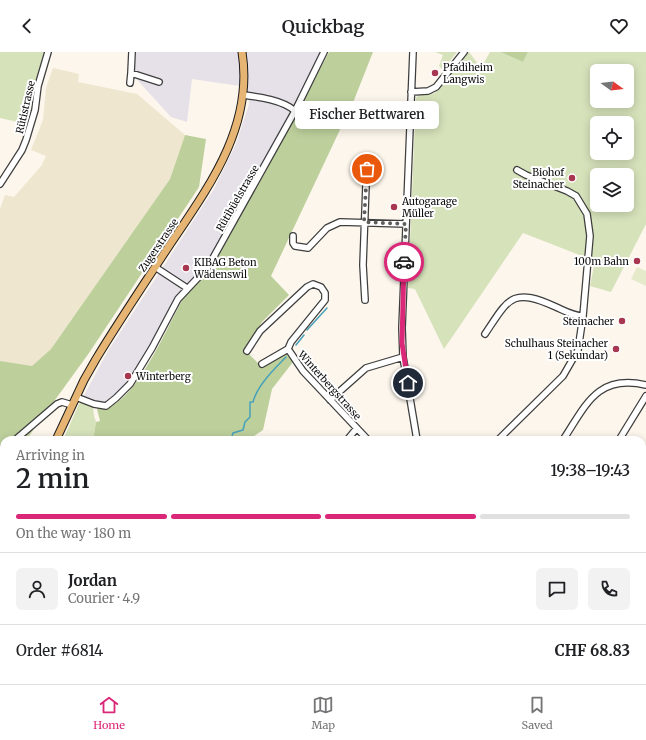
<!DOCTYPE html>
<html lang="en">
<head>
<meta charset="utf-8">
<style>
	:root { --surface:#fff; --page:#f2f2f2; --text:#202124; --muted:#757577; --line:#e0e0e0; --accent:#db2777 }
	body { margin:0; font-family:Merriweather,serif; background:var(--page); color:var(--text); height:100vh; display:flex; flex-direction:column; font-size:15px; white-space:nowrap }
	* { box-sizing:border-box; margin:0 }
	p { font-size:13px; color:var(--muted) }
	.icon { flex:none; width:22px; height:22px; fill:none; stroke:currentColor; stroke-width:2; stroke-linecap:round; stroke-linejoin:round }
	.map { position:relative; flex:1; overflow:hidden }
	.side { position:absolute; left:0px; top:384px; width:646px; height:248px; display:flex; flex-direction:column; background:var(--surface); border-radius:12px 12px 0 0; box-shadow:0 2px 10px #0003 }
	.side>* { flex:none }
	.needle { width:26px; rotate:105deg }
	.tools { position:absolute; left:590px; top:12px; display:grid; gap:8px }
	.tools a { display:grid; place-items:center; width:44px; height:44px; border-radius:6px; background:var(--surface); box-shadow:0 2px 10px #0003; font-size:20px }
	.pin { position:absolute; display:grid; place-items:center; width:34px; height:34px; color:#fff; margin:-17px; border:2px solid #fff; border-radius:50%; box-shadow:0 1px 4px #0007 }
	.courier { position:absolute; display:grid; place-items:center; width:40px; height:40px; margin:-20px; border:3px solid #db2777; border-radius:50%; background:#fff; color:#222; box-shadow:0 1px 5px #0007 }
	.bubble { position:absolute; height:28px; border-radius:6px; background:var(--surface); box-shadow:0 2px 10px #0003; font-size:13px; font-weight:600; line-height:28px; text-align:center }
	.head em { font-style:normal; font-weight:600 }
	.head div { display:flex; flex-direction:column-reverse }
	.head { display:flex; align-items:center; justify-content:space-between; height:68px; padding:0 16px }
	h1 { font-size:26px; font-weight:600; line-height:30px }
	.bar { display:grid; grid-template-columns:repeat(4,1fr); gap:6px 4px; align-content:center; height:48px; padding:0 16px }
	.bar i { height:5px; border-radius:3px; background:var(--line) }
	.bar .selected { background:var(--accent) }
	.bar p { grid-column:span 4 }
	.line { display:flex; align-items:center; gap:10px; padding:0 16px; border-top:1px solid var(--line) }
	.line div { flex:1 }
	.round { display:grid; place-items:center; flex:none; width:42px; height:42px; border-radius:6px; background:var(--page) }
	header { display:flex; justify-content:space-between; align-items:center; height:52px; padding:0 16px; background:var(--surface); font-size:18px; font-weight:600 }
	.tabs { display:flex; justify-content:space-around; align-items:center; height:56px; border-top:1px solid var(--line); background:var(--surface); font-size:11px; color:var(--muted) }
	.tabs a { display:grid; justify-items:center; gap:2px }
	.tabs .selected { color:var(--accent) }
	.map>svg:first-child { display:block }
	.industrial { fill:#e6e0e9 }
	.farmland { fill:#efe6cf }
	.green { fill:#d6e2ba; fill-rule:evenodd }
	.forest { fill:#bdd09c }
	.pitch { fill:#e5eacb }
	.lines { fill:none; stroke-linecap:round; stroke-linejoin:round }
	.stream { stroke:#48a1ba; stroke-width:1.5 }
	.minor-casing { stroke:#3e3e3e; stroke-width:8 }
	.major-casing { stroke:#1c1c1c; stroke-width:9 }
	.minor { stroke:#fff; stroke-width:5.5 }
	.major { stroke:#e6b573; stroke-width:7 }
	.done { stroke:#5f5d5a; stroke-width:4; stroke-dasharray:0 7.2 }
	.route { stroke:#db2777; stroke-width:5 }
	.poi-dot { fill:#a73750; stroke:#fff; stroke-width:1.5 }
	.labels { text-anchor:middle; stroke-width:4; stroke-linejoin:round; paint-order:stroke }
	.poi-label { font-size:10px; fill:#0b0b0b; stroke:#fff; text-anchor:start }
	.street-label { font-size:10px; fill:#0b0b0b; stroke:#fff }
</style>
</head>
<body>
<header><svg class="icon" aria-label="back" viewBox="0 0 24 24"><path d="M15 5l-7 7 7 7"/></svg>Quickbag<svg class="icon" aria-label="heart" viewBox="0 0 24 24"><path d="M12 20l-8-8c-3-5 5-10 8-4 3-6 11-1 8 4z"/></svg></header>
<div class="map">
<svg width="646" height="632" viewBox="0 0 646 632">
	<rect width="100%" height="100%" fill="#fcf6ec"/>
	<!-- industrial -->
	<path class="industrial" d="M132,0H323L295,57L206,212L178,242L128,331L109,350L96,351L83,345L108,299L214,137L236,92L249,52L247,35L192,27L187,70L171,65L131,21Z"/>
	<!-- farmland -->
	<path class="farmland" d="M53,16L79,22L78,30L137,42L185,83L170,127L51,297L32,314L16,313L0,309V157L5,143L14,145L42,113L46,104L31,98L43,68L46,36Z"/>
	<!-- green -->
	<path class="green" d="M0,0H48L31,73L0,66Z
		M435,0H457L443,18L439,14L443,3Z
		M469,0L481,16L490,0H500L523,10L528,0H646V172L611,240L590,234L595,209L523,181L444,297L415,237L408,236L416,46L420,42L428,43L435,41ZM597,19H627V49H597ZM597,71H627V101H597ZM597,123H627V153H597Z
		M83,350L93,354L94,364L96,370L93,388H63L79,352Z
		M4,502V559L0,562V507Z
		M4,563V628H9L7,632H0V567Z
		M15,628H192L190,632H12Z"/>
	<!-- forest -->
	<path class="forest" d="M329,0H373L354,48L271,224L289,243L262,270L245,298L260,313L285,301L293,310L272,337L263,378L248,388H93L96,370L100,369L97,357C101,356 105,356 109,355C139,344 170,269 186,241C212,219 227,188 243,159C273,106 301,53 329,0Z
		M500,0H528L523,10Z
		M185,83L206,87L199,135L89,301L26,388H4V433L0,432V309L32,314L51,297L170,127Z"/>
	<!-- pitch -->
	<path class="pitch" d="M637,215L646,219V234L631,227Z"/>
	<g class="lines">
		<!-- stream -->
		<path class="stream" d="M307,278L327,256
			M296,293L304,283
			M231,388L233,381L243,378L245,370L250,365V350H253C257,334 274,317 286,305
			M199,632L202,628"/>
		<defs>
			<path id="minor" d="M132,0L131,21L159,30
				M413,0L402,276L403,305L417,388
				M130,31L131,21
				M411,40L428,39L436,35L464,0
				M295,59L324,0
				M0,132L22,98L26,88L35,58L38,34L48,0
				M293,184V191L295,194L308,196L327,176L340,170L406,172
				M155,215L187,236
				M365,248L363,213L367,106
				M485,282C509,246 512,235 556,255C565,259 573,264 583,264
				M247,299L260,279L307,235L313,232L321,235L325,241V248L291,290L288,297L303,319L368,388
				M262,312L288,297
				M76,345L94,352L106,354L116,346L130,332L152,296L178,247L208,215L295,59C283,48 259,45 243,43
				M330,348L366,316L403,305
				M15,388L57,352L62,350L72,353
				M347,388L357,376
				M498,388L563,324L578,298L583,264L590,184L587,162L576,144L567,139L526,123L517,118
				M563,388C586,353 597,322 646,333
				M619,388L646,344
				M0,398L4,396
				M642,433L646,429
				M0,436H4
				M642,491L646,484
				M642,624L646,618
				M479,628L482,632
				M303,632L304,628
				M340,632L341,628
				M409,632L412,628
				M567,632L570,628
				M614,632L618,628"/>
			<path id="major" d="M56,388L84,328L96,307C119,269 144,232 169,194C208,136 254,75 242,0
				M0,499L4,493"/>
		</defs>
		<!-- minor casing -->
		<use href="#minor" class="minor-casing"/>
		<!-- major casing -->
		<use href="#major" class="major-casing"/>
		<!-- minor -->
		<use href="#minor" class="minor"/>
		<!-- major -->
		<use href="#major" class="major"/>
	</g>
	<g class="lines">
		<!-- done -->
		<path class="done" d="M367,117L364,170L406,172L404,210"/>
		<!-- route -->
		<path class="route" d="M404,210L402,291L408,331"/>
	</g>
	<!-- markers -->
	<g class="poi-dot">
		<circle cx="435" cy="21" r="4"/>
		<circle cx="572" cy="126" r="4"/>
		<circle cx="394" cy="155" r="4"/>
		<circle cx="637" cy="209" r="4"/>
		<circle cx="186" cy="216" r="4"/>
		<circle cx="622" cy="269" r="4"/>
		<circle cx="616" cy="297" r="4"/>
		<circle cx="128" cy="324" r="4"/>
	</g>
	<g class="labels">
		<!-- poi labels -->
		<g class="poi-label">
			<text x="443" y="19">Pfadiheim<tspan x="443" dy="12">Langwis</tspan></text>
			<text x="564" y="124" text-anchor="end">Biohof<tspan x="564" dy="12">Steinacher</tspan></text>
			<text x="402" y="153">Autogarage<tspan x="402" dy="12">Müller</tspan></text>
			<text x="629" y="213" text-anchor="end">100m Bahn</text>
			<text x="194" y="214">KIBAG Beton<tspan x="194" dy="12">Wädenswil</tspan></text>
			<text x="614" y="273" text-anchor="end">Steinacher</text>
			<text x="608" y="295" text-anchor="end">Schulhaus Steinacher<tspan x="608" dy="12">1 (Sekundar)</tspan></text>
			<text x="136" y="328">Winterberg</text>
		</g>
		<!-- street labels -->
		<g class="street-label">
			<text transform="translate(25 55) rotate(-77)" y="4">Rütistrasse</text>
			<text transform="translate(237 146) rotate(-60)" y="4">Rütibüelstrasse</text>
			<text transform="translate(158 193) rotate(-56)" y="4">Zugerstrasse</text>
			<text transform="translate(330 333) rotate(48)" y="4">Winterbergstrasse</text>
		</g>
	</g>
</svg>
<div class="tools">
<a><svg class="needle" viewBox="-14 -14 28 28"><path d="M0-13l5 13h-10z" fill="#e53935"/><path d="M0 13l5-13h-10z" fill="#757577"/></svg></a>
<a><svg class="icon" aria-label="locate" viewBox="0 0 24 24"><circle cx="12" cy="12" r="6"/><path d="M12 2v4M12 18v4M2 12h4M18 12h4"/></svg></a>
<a><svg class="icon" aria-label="layers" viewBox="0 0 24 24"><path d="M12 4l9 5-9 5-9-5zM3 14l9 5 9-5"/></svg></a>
</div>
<div class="pin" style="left:367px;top:117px;background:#ea580c"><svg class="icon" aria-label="bag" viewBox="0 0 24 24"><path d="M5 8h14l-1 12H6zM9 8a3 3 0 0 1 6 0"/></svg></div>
<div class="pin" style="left:408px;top:331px;background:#1f2937"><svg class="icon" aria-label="home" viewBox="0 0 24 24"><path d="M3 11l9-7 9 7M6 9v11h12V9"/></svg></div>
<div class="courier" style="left:404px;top:210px"><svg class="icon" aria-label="car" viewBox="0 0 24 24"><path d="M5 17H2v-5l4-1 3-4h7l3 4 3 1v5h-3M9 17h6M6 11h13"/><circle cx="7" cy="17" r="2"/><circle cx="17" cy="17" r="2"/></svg></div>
<div class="bubble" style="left:295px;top:49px;width:144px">Fischer Bettwaren</div>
<section class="side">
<div class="head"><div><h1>2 min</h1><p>Arriving in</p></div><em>19:38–19:43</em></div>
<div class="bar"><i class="selected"></i><i class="selected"></i><i class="selected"></i><i></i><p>On the way · 180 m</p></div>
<div class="line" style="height:72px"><a class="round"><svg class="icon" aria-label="person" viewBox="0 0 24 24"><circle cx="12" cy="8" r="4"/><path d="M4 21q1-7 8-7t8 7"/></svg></a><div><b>Jordan</b><p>Courier · 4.9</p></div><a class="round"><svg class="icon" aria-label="chat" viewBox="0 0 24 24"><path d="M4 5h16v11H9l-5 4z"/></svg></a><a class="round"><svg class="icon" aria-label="phone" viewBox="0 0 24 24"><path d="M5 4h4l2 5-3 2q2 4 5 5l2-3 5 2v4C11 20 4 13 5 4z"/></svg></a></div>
<div class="line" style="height:52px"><div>Order #6814</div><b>CHF 68.83</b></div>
</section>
</div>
<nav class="tabs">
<a class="selected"><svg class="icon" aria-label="home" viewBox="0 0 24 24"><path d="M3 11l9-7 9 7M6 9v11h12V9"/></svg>Home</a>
<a><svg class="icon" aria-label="map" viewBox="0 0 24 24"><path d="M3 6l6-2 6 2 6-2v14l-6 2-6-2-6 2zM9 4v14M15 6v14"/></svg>Map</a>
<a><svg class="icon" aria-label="saved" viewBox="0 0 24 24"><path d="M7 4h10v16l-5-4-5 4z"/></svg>Saved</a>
</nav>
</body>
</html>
